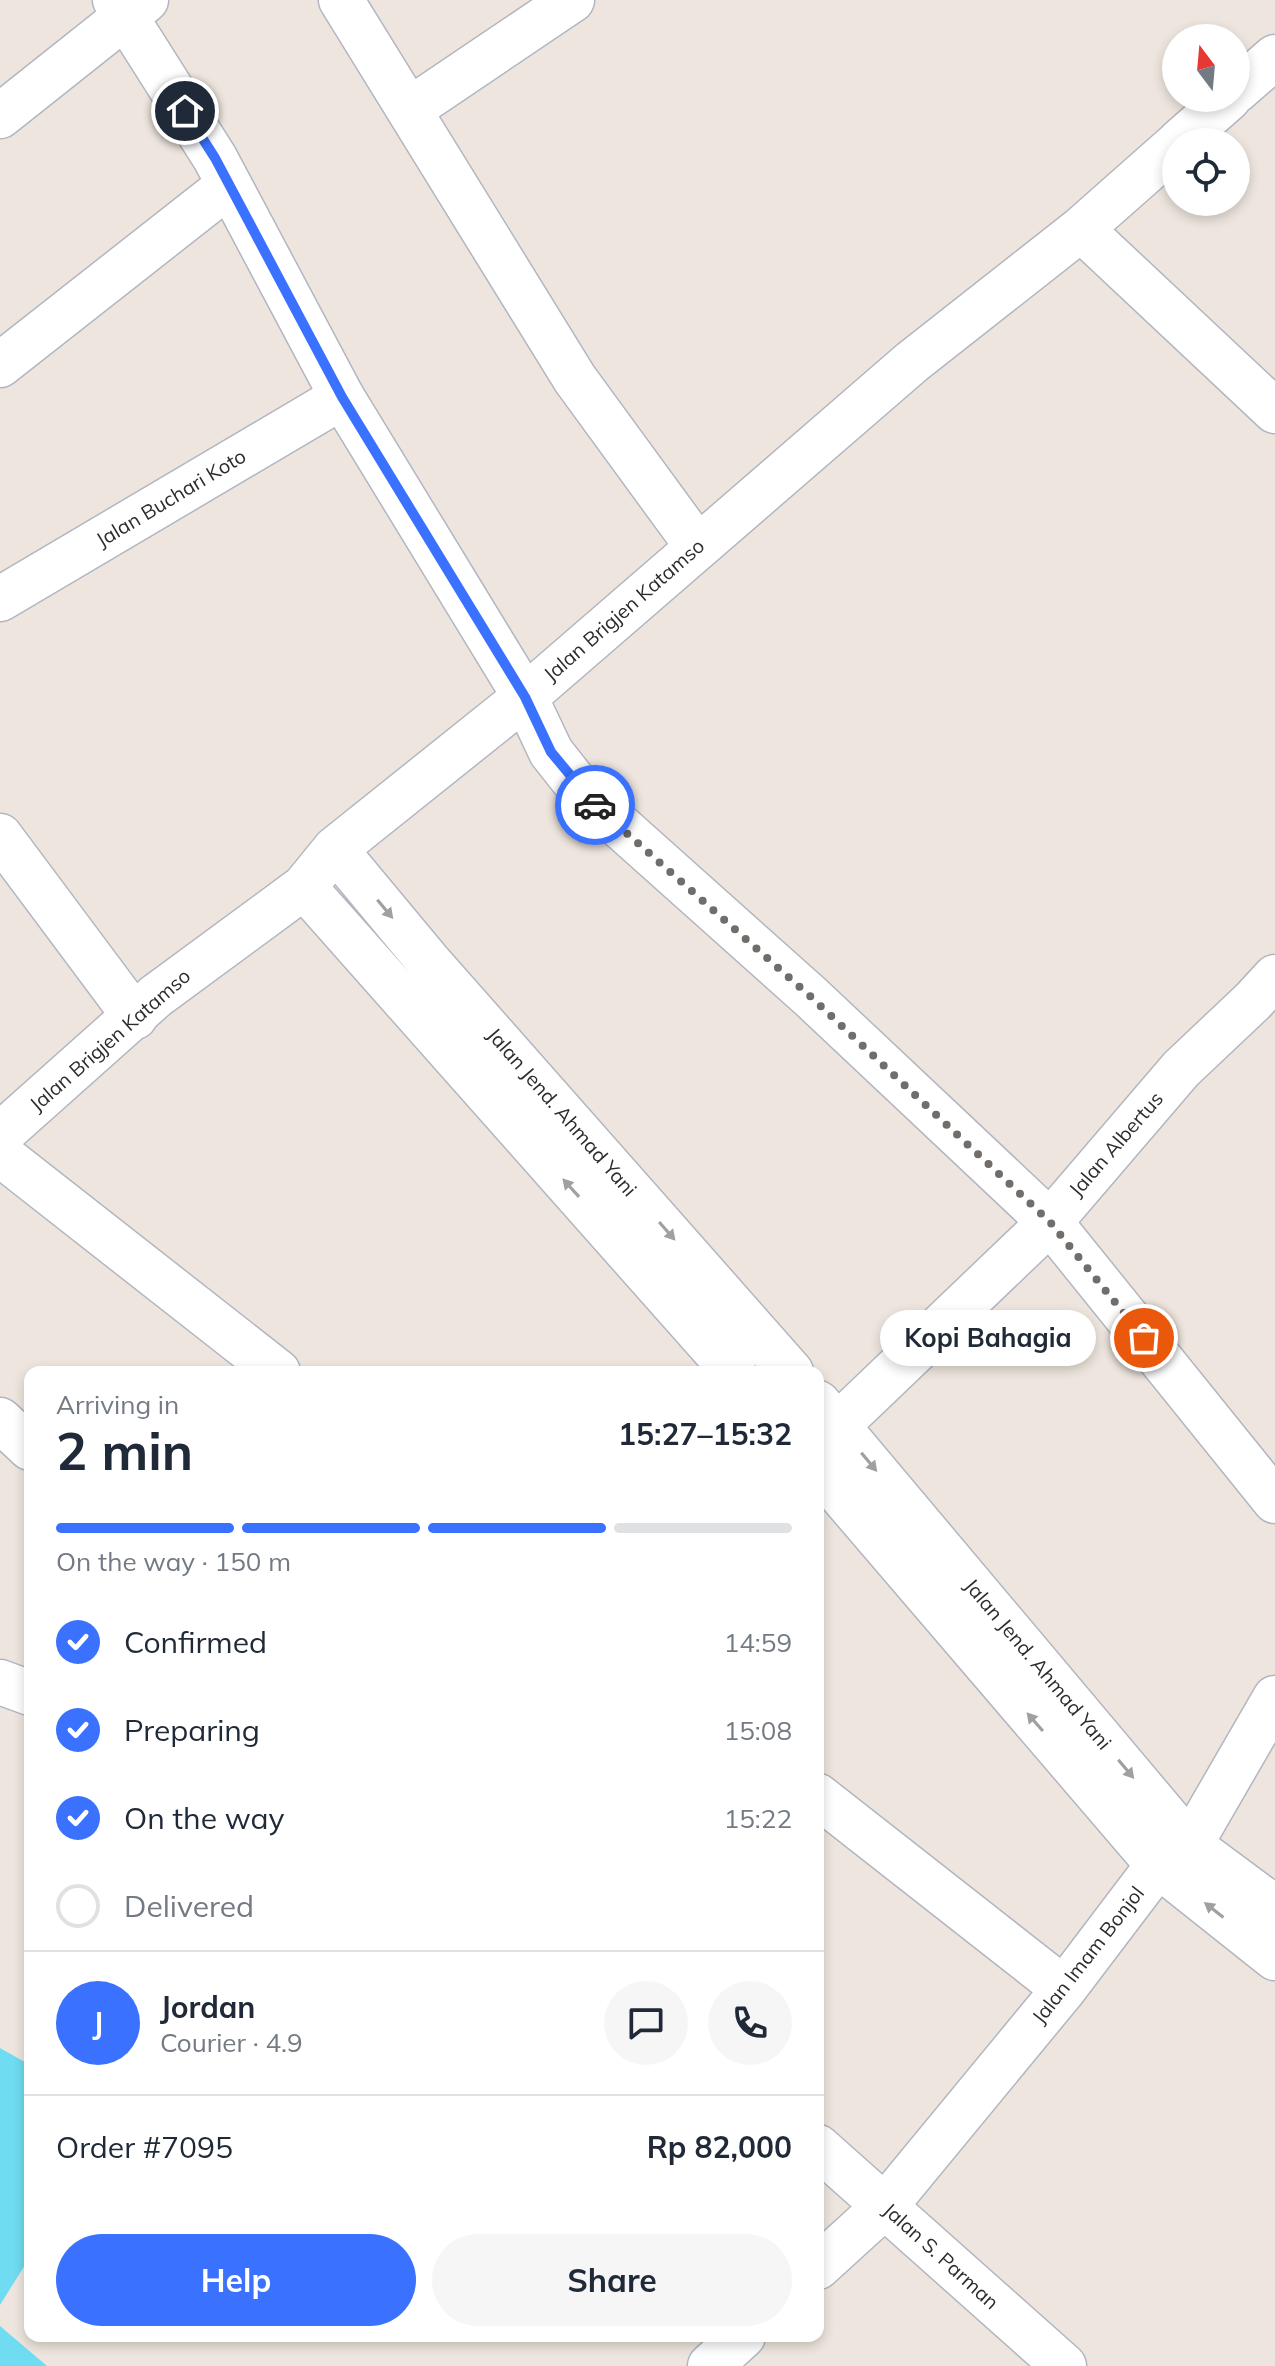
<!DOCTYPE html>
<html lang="en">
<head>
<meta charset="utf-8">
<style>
	:root { --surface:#fff; --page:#f6f6f7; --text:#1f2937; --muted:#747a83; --line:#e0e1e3; --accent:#3a72ff }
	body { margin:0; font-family:Mulish,sans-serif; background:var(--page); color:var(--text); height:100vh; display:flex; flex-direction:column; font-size:30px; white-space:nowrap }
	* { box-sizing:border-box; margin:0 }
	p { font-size:26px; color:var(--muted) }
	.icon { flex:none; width:44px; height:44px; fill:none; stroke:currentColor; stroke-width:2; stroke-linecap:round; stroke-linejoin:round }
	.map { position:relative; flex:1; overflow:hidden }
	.sheet { position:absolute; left:24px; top:1366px; width:800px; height:976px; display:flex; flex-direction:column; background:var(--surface); border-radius:16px; box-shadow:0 4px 12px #0003 }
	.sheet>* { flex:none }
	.needle { width:52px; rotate:344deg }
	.controls { position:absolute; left:1162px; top:24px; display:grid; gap:16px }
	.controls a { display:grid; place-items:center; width:88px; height:88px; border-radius:50%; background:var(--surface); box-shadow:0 4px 12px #0003; font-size:40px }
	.pin { position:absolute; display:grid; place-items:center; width:68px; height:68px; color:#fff; margin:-34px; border:4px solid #fff; border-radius:50%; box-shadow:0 2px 8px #0007 }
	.courier { position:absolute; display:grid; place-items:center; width:80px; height:80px; margin:-40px; border:6px solid #3a72ff; border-radius:50%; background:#fff; color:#222; box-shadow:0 2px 10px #0007 }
	.bubble { position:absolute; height:56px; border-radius:28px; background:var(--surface); box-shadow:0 4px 12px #0003; font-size:26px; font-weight:700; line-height:56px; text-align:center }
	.summary em { font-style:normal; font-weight:700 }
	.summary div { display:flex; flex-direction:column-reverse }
	.summary { display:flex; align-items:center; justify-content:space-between; height:136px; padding:0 32px }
	h1 { font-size:52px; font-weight:700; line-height:60px }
	.bar { display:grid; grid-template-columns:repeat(4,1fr); gap:12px 8px; align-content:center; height:96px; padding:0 32px }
	.bar i { height:10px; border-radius:6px; background:var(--line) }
	.bar .current { background:var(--accent) }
	.bar p { grid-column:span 4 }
	.line { display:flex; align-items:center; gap:20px; padding:0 32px; border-top:2px solid var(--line) }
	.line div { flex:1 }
	.round { display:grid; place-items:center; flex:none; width:84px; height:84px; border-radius:42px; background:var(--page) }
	ol { padding:0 32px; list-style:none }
	li { display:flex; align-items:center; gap:24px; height:88px }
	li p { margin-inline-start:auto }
	li .icon { padding:8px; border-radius:50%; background:var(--accent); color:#fff; stroke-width:4 }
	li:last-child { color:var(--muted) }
	li i { width:44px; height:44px; border:4px solid var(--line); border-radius:50% }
	.cta { display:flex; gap:16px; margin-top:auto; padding:16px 32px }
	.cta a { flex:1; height:92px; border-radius:48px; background:var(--accent); color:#fff; font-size:32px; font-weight:700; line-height:92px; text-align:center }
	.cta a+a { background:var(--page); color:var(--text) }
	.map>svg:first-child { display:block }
	.water { fill:#6fdcf2 }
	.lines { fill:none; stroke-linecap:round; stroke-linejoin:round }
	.minor-casing { stroke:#b2b6c0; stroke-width:47 }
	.tertiary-casing { stroke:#b2b6c0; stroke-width:47 }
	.secondary-casing { stroke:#b2b6c0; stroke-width:47 }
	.minor { stroke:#fff; stroke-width:44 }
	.tertiary { stroke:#fff; stroke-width:44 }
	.secondary { stroke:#fff; stroke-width:44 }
	.oneway { fill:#a0a0a0 }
	.done { stroke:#706d6a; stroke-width:8; stroke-dasharray:0 14.4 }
	.route { stroke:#3a72ff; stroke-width:10 }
	.labels { text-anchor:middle; stroke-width:8; stroke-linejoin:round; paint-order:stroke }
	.street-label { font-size:20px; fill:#2c2c2c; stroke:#fff }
</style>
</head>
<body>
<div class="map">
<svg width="1275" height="2366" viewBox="0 0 1275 2366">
	<rect width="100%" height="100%" fill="#eee6de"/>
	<!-- water -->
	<path class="water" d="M0,2048L30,2065V2257L0,2305Z
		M0,2326L47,2366H0Z"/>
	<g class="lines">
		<defs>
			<path id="minor" d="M341,0L575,379L697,546
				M409,110L572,0
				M0,365L229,185
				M0,599L342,397
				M525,697L551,752L585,795L811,997L1050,1222L1275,1501
				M0,836L135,1017
				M0,1154L278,1372
				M0,1420L30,1448
				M818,1444L1050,1222L1181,1069L1253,1001L1275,977
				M818,1796L1064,1989
				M818,2267L886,2205L1064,1989L1158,1865L1190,1845L1275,1698
				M710,2366L743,2336"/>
			<path id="tertiary" d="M115,0L215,158L342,397L525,697
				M1236,91L1275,57
				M0,116L146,0
				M1179,142L1229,98
				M1081,229L1275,411
				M335,849L429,962L791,1372
				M304,887L734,1372
				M0,1135L156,996L304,887L335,849L525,697L912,362L1081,229L1176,145
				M818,1403L1190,1845L1275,1908
				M818,1468L1158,1865L1275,1958"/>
			<path id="secondary" d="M0,1682L30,1693
				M818,2147L1064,2366"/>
		</defs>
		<!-- minor casing -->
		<use href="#minor" class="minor-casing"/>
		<!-- tertiary casing -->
		<use href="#tertiary" class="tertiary-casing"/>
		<!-- secondary casing -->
		<use href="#secondary" class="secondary-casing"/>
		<!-- minor -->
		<use href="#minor" class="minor"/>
		<!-- tertiary -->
		<use href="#tertiary" class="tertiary"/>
		<!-- secondary -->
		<use href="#secondary" class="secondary"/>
	</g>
	<!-- one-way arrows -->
	<defs><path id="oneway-solid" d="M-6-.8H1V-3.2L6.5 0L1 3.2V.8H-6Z" transform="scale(2)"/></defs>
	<g class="oneway">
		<use href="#oneway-solid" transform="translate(385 909) rotate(50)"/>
		<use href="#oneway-solid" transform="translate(571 1188) rotate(-132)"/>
		<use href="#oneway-solid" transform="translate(667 1231) rotate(49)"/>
		<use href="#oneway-solid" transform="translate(869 1462) rotate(50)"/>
		<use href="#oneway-solid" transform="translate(1035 1722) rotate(-131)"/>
		<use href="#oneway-solid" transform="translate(1126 1769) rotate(50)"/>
		<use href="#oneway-solid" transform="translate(1214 1910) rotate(-142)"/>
	</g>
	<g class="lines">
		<!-- done -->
		<path class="done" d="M595,805L811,997L1050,1222L1144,1338"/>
		<!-- route -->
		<path class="route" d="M185,111L215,158L342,397L525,697L551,752L595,805"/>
	</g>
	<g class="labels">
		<!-- street labels -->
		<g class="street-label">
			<text transform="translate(171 498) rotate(-31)" y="7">Jalan Buchari Koto</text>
			<text transform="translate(624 610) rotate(-41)" y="7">Jalan Brigjen Katamso</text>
			<text transform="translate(110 1040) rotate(-41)" y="7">Jalan Brigjen Katamso</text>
			<text transform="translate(562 1112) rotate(49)" y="7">Jalan Jend. Ahmad Yani</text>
			<text transform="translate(1116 1144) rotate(-49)" y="7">Jalan Albertus</text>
			<text transform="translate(1038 1664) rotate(50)" y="7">Jalan Jend. Ahmad Yani</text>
			<text transform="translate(1088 1955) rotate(-52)" y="7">Jalan Imam Bonjol</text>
			<text transform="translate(941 2256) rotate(42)" y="7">Jalan S. Parman</text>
		</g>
	</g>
</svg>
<div class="controls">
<a><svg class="needle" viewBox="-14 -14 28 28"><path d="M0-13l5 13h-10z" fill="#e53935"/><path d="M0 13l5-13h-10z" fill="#747a83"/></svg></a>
<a><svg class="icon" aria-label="locate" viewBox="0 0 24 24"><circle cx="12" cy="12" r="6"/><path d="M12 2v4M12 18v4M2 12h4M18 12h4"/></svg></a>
</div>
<div class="pin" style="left:1144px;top:1338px;background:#ea580c"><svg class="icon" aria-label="bag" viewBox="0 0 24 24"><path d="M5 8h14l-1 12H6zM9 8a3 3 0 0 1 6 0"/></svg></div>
<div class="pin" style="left:185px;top:111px;background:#1f2937"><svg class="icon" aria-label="home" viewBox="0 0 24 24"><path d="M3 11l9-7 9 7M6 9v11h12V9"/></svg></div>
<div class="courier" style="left:595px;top:805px"><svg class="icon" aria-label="car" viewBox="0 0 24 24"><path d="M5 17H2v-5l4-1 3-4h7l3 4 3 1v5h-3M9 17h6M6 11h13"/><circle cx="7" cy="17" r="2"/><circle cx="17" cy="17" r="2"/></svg></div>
<div class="bubble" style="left:880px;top:1310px;width:216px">Kopi Bahagia</div>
<section class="sheet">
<div class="summary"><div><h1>2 min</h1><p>Arriving in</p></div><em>15:27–15:32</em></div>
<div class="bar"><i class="current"></i><i class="current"></i><i class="current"></i><i></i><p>On the way · 150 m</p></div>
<ol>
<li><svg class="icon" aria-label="check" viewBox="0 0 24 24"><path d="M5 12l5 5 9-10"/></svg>Confirmed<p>14:59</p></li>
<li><svg class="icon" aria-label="check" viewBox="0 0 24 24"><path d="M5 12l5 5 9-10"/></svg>Preparing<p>15:08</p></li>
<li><svg class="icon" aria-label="check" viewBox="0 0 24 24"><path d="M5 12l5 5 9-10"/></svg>On the way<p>15:22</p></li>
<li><i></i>Delivered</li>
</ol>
<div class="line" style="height:144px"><b class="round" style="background:var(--accent);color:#fff">J</b><div><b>Jordan</b><p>Courier · 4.9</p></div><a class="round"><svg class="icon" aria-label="chat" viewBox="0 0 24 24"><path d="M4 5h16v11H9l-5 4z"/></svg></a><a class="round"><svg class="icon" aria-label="phone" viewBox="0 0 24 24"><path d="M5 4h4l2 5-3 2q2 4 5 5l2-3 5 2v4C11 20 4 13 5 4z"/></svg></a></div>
<div class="line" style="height:104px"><div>Order #7095</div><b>Rp 82,000</b></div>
<div class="cta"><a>Help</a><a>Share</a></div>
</section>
</div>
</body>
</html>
